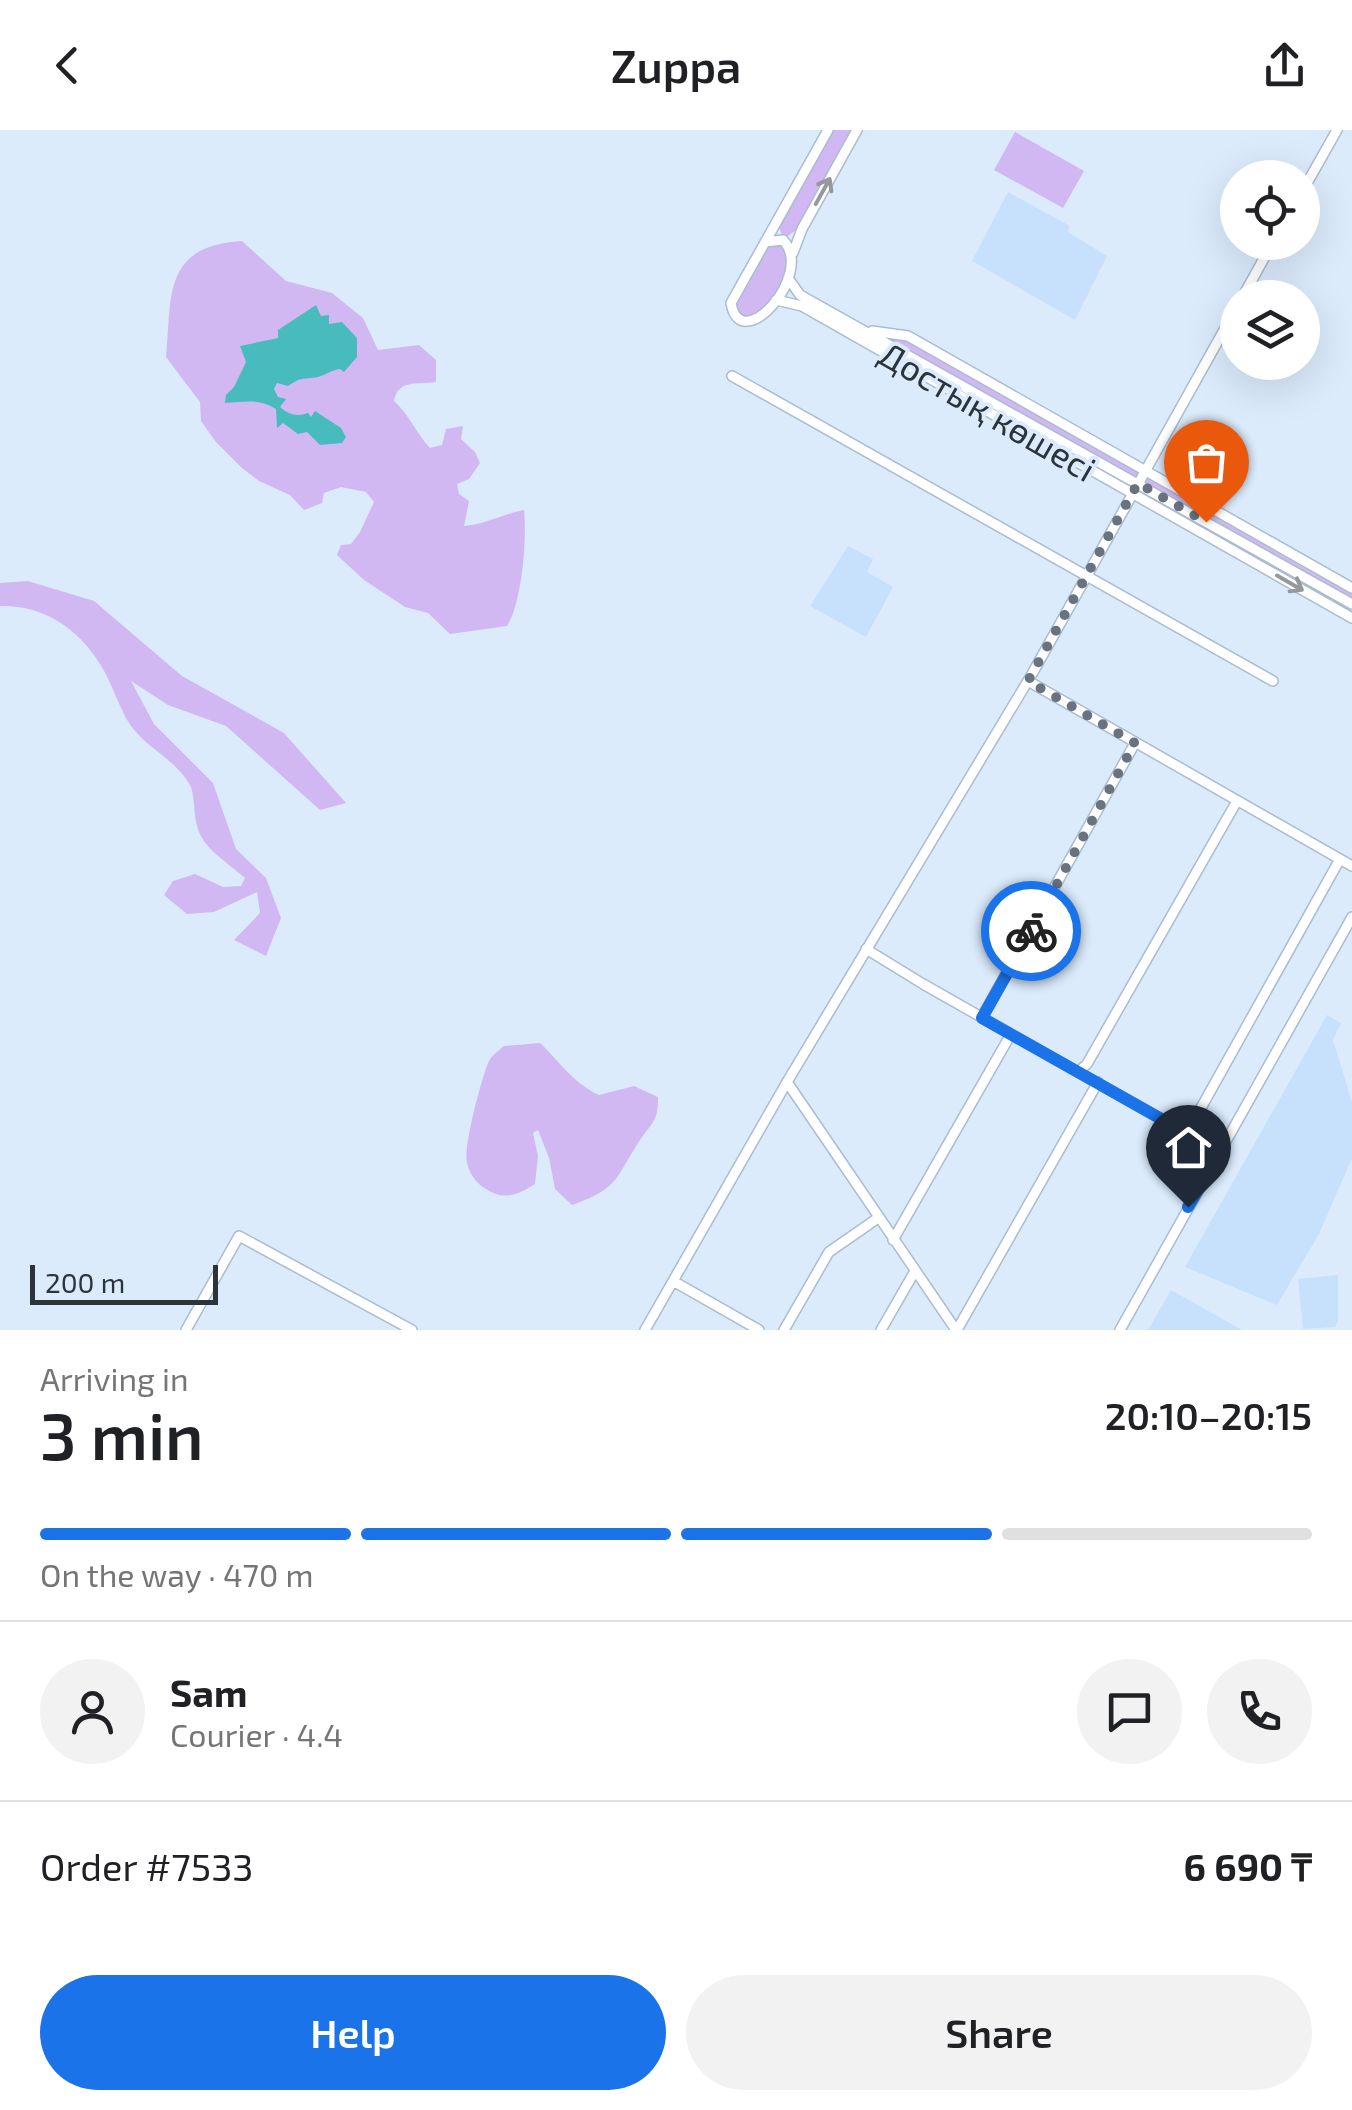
<!DOCTYPE html>
<html lang="en">
<head>
<meta charset="utf-8">
<style>
	:root { --surface:#fff; --page:#f2f2f2; --text:#202124; --muted:#757577; --line:#e0e0e0; --accent:#1a73e8 }
	body { margin:0; font-family:"Exo 2",sans-serif; background:var(--page); color:var(--text); height:100vh; display:flex; flex-direction:column; font-size:38px; white-space:nowrap }
	* { box-sizing:border-box; margin:0 }
	p { font-size:32px; color:var(--muted) }
	.icon { flex:none; width:55px; height:55px; fill:none; stroke:currentColor; stroke-width:2; stroke-linecap:round; stroke-linejoin:round }
	.map { position:relative; height:1200px; overflow:hidden }
	.panel { display:flex; flex-direction:column; background:var(--surface); flex:1 }
	.panel>* { flex:none }
	.buttons { position:absolute; left:1220px; top:30px; display:grid; gap:20px }
	.buttons a { display:grid; place-items:center; width:100px; height:100px; border-radius:50%; background:var(--surface); box-shadow:0 10px 40px #0002; font-size:50px }
	.scale { position:absolute; left:30px; bottom:25px; width:188px; box-sizing:border-box; padding-left:10px; border:5px solid #2b333b; border-top:0; font-size:28px; line-height:35px; white-space:nowrap; color:#2b333b; -webkit-text-stroke:8px #dbebfc; paint-order:stroke }
	.pin { position:absolute; display:grid; place-items:center; width:85px; height:85px; color:#fff; margin:-102px -42px; border-radius:50% 50% 50% 0; rotate:-45deg; box-shadow:0 0 10px #0007 }
	.pin .icon { rotate:45deg }
	.courier { position:absolute; display:grid; place-items:center; width:100px; height:100px; margin:-50px; border:8px solid #1a73e8; border-radius:50%; background:#fff; color:#222; box-shadow:0 2px 12px #0007 }
	.overview em { font-style:normal; font-weight:600 }
	.overview div { display:flex; flex-direction:column-reverse }
	.overview { display:flex; align-items:center; justify-content:space-between; height:170px; padding:0 40px }
	h1 { font-size:65px; font-weight:600; line-height:75px }
	.bar { display:grid; grid-template-columns:repeat(4,1fr); gap:15px 10px; align-content:center; height:120px; padding:0 40px }
	.bar i { height:12px; border-radius:8px; background:var(--line) }
	.bar .selected { background:var(--accent) }
	.bar p { grid-column:span 4 }
	.line { display:flex; align-items:center; gap:25px; padding:0 40px; border-top:2px solid var(--line) }
	.line div { flex:1 }
	.round { display:grid; place-items:center; flex:none; width:105px; height:105px; border-radius:52px; background:var(--page) }
	.primary-button { display:flex; gap:20px; margin-top:auto; padding:20px 40px }
	.primary-button a { flex:1; height:115px; border-radius:60px; background:var(--accent); color:#fff; font-size:40px; font-weight:600; line-height:115px; text-align:center }
	.primary-button a+a { background:var(--page); color:var(--text) }
	header { display:flex; justify-content:space-between; align-items:center; height:130px; padding:0 40px; background:var(--surface); font-size:45px; font-weight:600 }
	.map>svg:first-child { display:block }
	.built { fill:#c7e0fc }
	.green { fill:#d2b8f2 }
	.water { fill:#48bbbe }
	.lines { fill:none; stroke-linecap:round; stroke-linejoin:round }
	.minor-casing { stroke:#a9bcd1; stroke-width:12 }
	.minor { stroke:#fff; stroke-width:9 }
	.oneway { stroke:#95999d }
	.done { stroke:#69737f; stroke-width:10; stroke-dasharray:0 18 }
	.route { stroke:#1a73e8; stroke-width:12 }
	.labels { text-anchor:middle; stroke-width:8; stroke-linejoin:round; paint-order:stroke }
	.street-label { font-size:35px; fill:#2b333b; stroke:#dbebfc }
</style>
</head>
<body>
<header><svg class="icon" aria-label="back" viewBox="0 0 24 24"><path d="M15 5l-7 7 7 7"/></svg>Zuppa<svg class="icon" aria-label="share" viewBox="0 0 24 24"><path d="M12 15V3M7 8l5-5 5 5M5 13v7h14v-7"/></svg></header>
<div class="map">
<svg width="1352" height="1200" viewBox="0 0 1352 1200">
	<rect width="100%" height="100%" fill="#dbebfc"/>
	<!-- built -->
	<path class="built" d="M1008,62L1070,96L1068,102L1107,126L1075,190L972,131Z
		M848,416L873,429L867,442L893,457L866,507L810,476Z
		M1327,885L1341,893L1333,910L1352,972V1028L1319,1104L1277,1175L1185,1137Z
		M1338,1145V1191L1335,1197L1303,1199L1298,1149Z
		M1171,1160L1242,1200H1148Z"/>
	<!-- green -->
	<path class="green" d="M831,0H852L795,101L786,107L782,105L778,95Z
		M1015,2L1084,41L1063,78L994,40Z
		M242,111L286,151L332,163L363,188L378,220L419,215L436,230V252C417,255 398,249 394,271C409,284 416,303 430,318L442,315L446,299L463,296L461,309L475,322L480,333L469,349L457,354L459,364L469,371L464,396C484,395 503,384 524,380C527,409 522,473 507,496L450,504L428,483L405,477L364,450L337,425L341,415L351,414L360,402L374,372L366,362L341,357L324,363L322,373L304,380L290,365L259,351L242,338L216,312L201,291L200,272L166,227C172,166 162,116 242,111Z
		M782,112L790,123C782,156 777,179 741,189L735,173L767,115Z
		M886,208H907L1352,462V470Z
		M28,451L94,471L182,546L284,603L346,673L320,680L226,596L168,575L131,551L154,594L213,653L236,719L266,748L281,788L266,826L234,810L260,783L257,762L214,782L187,784L164,765L173,751L195,744L223,757L241,756L245,748C232,736 209,722 201,706C192,689 196,667 190,655C175,629 149,620 131,596C118,577 113,554 100,534C78,498 43,475 0,476V453Z
		M540,913C560,932 573,953 599,965L634,956L658,967C658,992 653,991 640,1010C615,1048 620,1058 572,1075L555,1059L549,1028L538,1000L533,1003L538,1026L535,1054C521,1063 507,1070 491,1062C478,1055 471,1048 467,1033C463,1017 481,951 488,933C491,926 498,921 504,916Z"/>
	<!-- water -->
	<path class="water" d="M316,175L321,186L329,185V194L342,192L357,208V227L344,242L340,239C331,240 326,245 318,247C302,250 303,246 288,256L277,253L274,259L278,267L286,269L280,277C289,285 297,287 308,283L311,287L315,281L341,298L346,307L342,313L320,315L307,302L298,304L283,293L277,298L276,279C259,268 244,272 225,273L226,265L234,257L246,232L240,216L278,208V200Z"/>
	<g class="lines">
		<defs>
			<path id="minor" d="M1302,62L1337,0
				M765,112L783,110C816,144 740,228 731,173L828,0
				M793,123L802,99L857,0
				M788,148L800,165L1352,474
				M1242,168L1273,112
				M776,170L802,176L1352,488
				M872,201L908,206L1352,458
				M732,246L1273,551
				M1028,551L1352,736
				M866,819L923,854L1219,1022
				M982,887L1135,613
				M1078,942L1087,934L1237,671
				M787,952L956,1200
				M1187,1003L1340,729
				M893,1110L1011,904
				M673,1151L759,1200
				M186,1200L239,1106L412,1200
				M645,1200L787,952L1032,544L1238,175
				M784,1200L829,1122L878,1088
				M881,1200L915,1141
				M957,1200L1098,952
				M1120,1200L1352,787"/>
		</defs>
		<!-- minor casing -->
		<use href="#minor" class="minor-casing"/>
		<!-- minor -->
		<use href="#minor" class="minor"/>
	</g>
	<!-- one-way arrows -->
	<defs><path id="oneway-shaft" d="M-6 0H5M1.5-3L5.5 0L1.5 3" fill="none" stroke-width="1.6" stroke-linecap="round" stroke-linejoin="round" transform="scale(2.5)"/></defs>
	<g class="oneway">
		<use href="#oneway-shaft" transform="translate(823 61) rotate(-61)"/>
		<use href="#oneway-shaft" transform="translate(1290 453) rotate(30)"/>
	</g>
	<g class="lines">
		<!-- done -->
		<path class="done" d="M1031,801L1135,613L1028,551L1138,353L1206,392"/>
		<!-- route -->
		<path class="route" d="M1031,801L982,888L1220,1022L1188,1077"/>
	</g>
	<g class="labels">
		<!-- street labels -->
		<g class="street-label">
			<text transform="translate(987 282) rotate(30)" y="12">Достық көшесі</text>
		</g>
	</g>
</svg>
<div class="buttons">
<a><svg class="icon" aria-label="locate" viewBox="0 0 24 24"><circle cx="12" cy="12" r="6"/><path d="M12 2v4M12 18v4M2 12h4M18 12h4"/></svg></a>
<a><svg class="icon" aria-label="layers" viewBox="0 0 24 24"><path d="M12 4l9 5-9 5-9-5zM3 14l9 5 9-5"/></svg></a>
</div>
<div class="scale">200 m</div>
<div class="pin" style="left:1206px;top:392px;background:#ea580c"><svg class="icon" aria-label="bag" viewBox="0 0 24 24"><path d="M5 8h14l-1 12H6zM9 8a3 3 0 0 1 6 0"/></svg></div>
<div class="pin" style="left:1188px;top:1077px;background:#1f2937"><svg class="icon" aria-label="home" viewBox="0 0 24 24"><path d="M3 11l9-7 9 7M6 9v11h12V9"/></svg></div>
<div class="courier" style="left:1031px;top:801px"><svg class="icon" aria-label="bike" viewBox="0 0 24 24"><circle cx="6" cy="16" r="4"/><circle cx="18" cy="16" r="4"/><path d="M6 16l4-8h5l3 8M10 8l3 8H6M13 5h3"/></svg></div>
</div>
<section class="panel">
<div class="overview"><div><h1>3 min</h1><p>Arriving in</p></div><em>20:10–20:15</em></div>
<div class="bar"><i class="selected"></i><i class="selected"></i><i class="selected"></i><i></i><p>On the way · 470 m</p></div>
<div class="line" style="height:180px"><a class="round"><svg class="icon" aria-label="person" viewBox="0 0 24 24"><circle cx="12" cy="8" r="4"/><path d="M4 21q1-7 8-7t8 7"/></svg></a><div><b>Sam</b><p>Courier · 4.4</p></div><a class="round"><svg class="icon" aria-label="chat" viewBox="0 0 24 24"><path d="M4 5h16v11H9l-5 4z"/></svg></a><a class="round"><svg class="icon" aria-label="phone" viewBox="0 0 24 24"><path d="M5 4h4l2 5-3 2q2 4 5 5l2-3 5 2v4C11 20 4 13 5 4z"/></svg></a></div>
<div class="line" style="height:130px"><div>Order #7533</div><b>6 690 ₸</b></div>
<div class="primary-button"><a>Help</a><a>Share</a></div>
</section>
</body>
</html>
